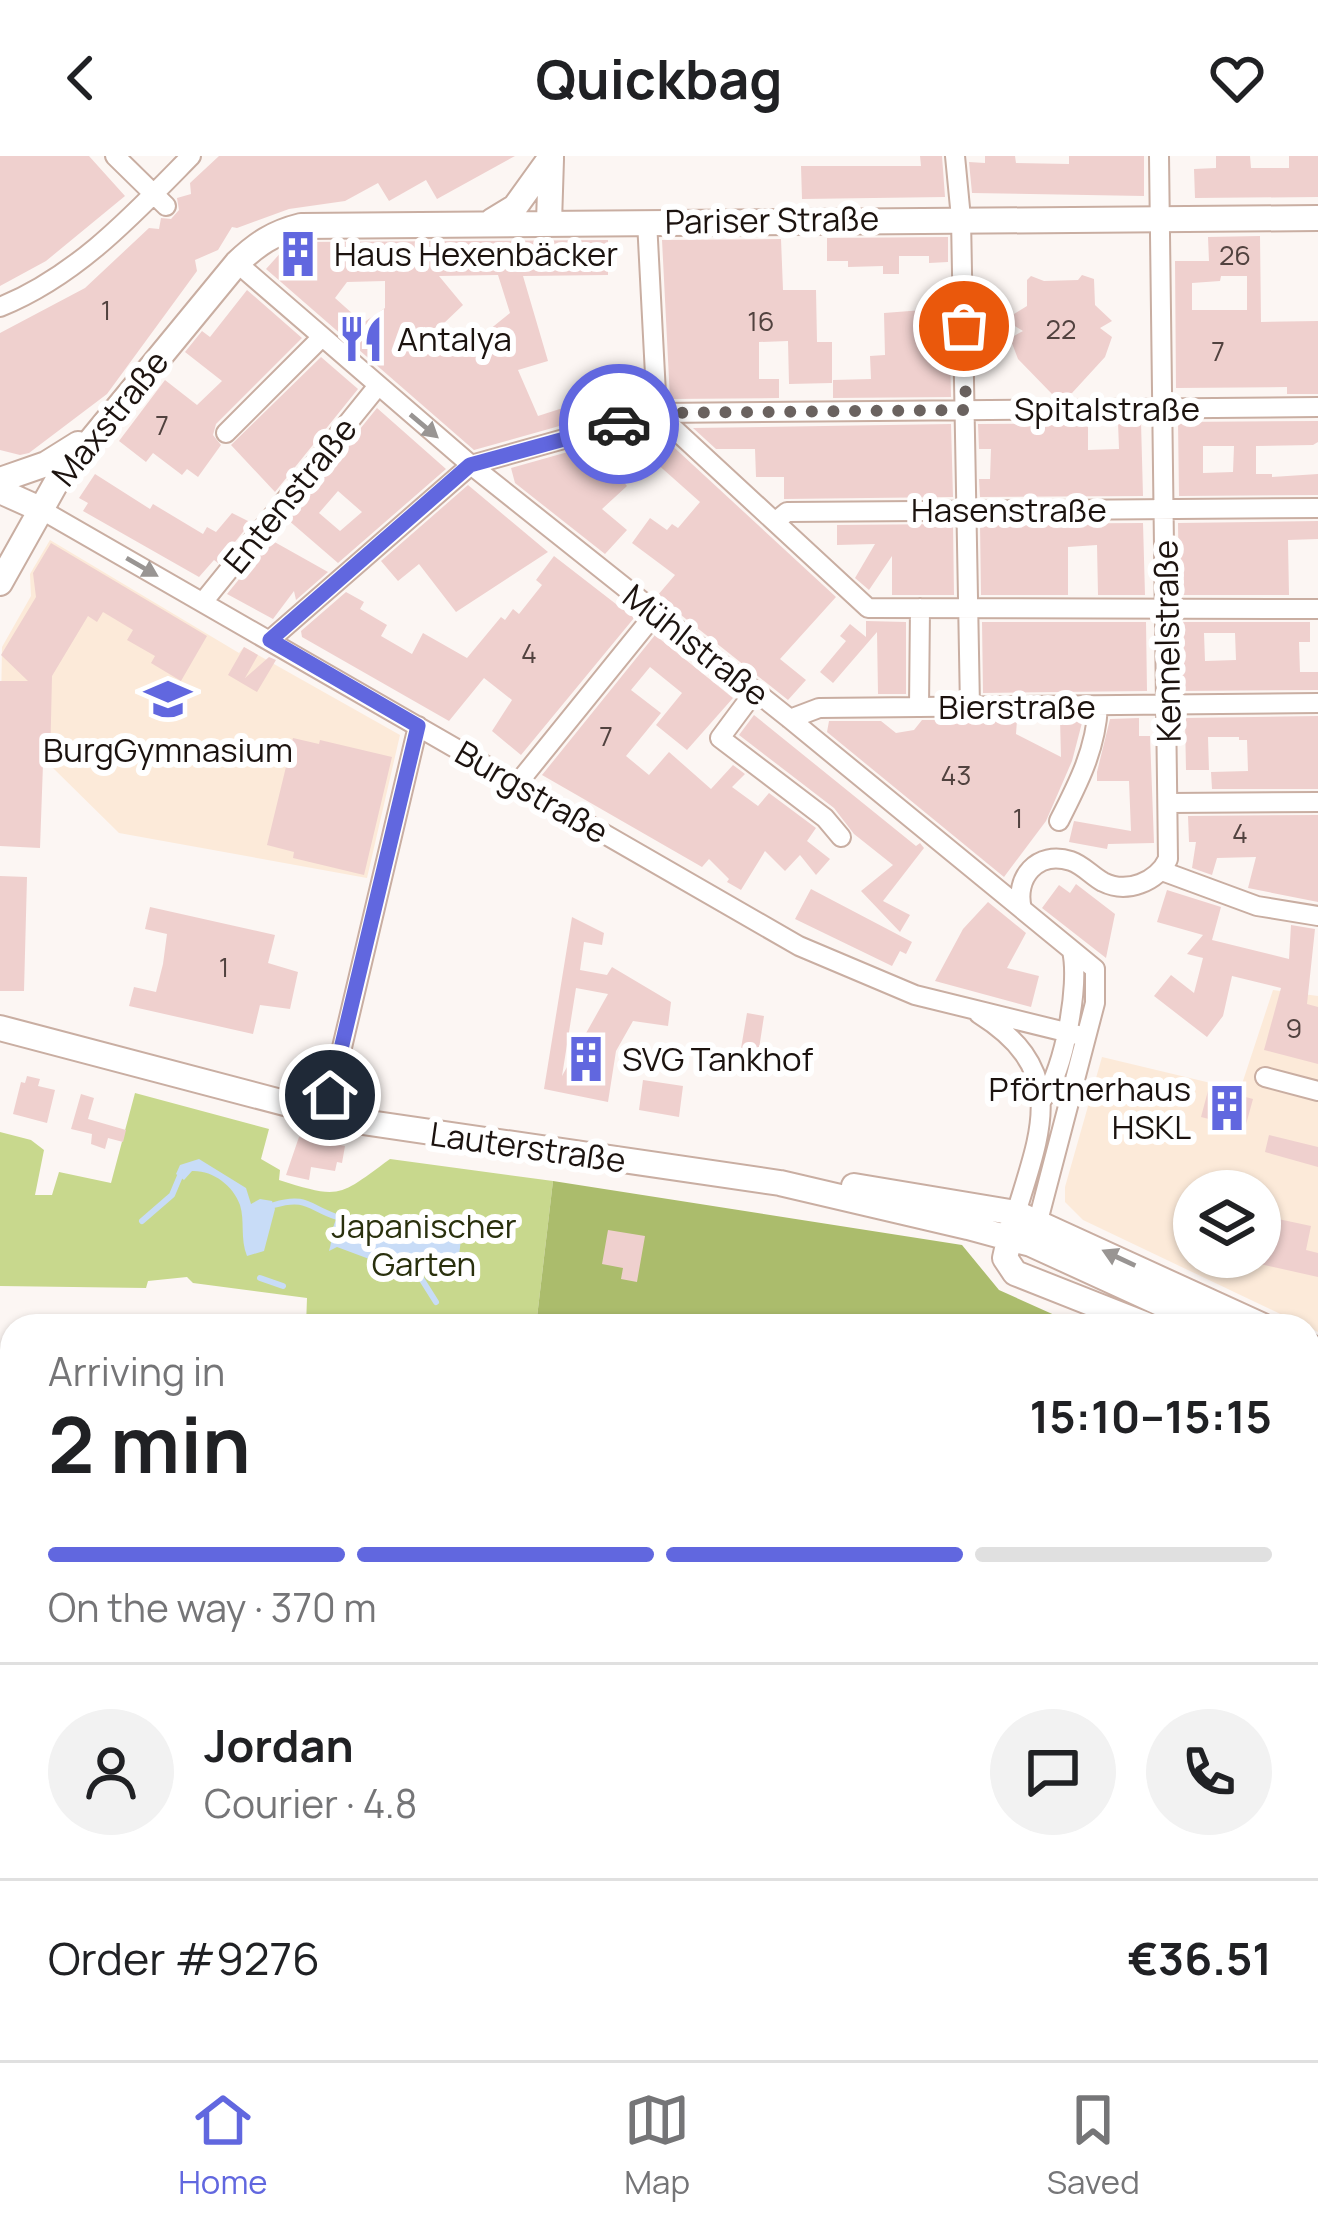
<!DOCTYPE html>
<html lang="en">
<head>
<meta charset="utf-8">
<style>
	:root { --surface:#fff; --page:#f2f2f2; --text:#202124; --muted:#757577; --line:#e0e0e0; --accent:#6167df }
	body { margin:0; font-family:Manrope,sans-serif; background:var(--page); color:var(--text); height:100vh; display:flex; flex-direction:column; font-size:45px; white-space:nowrap }
	* { box-sizing:border-box; margin:0 }
	p { font-size:39px; color:var(--muted) }
	.icon { flex:none; width:66px; height:66px; fill:none; stroke:currentColor; stroke-width:2; stroke-linecap:round; stroke-linejoin:round }
	.map { position:relative; flex:1; overflow:hidden }
	.sheet { position:absolute; left:0px; top:1158px; width:1320px; height:747px; display:flex; flex-direction:column; background:var(--surface); border-radius:36px 36px 0 0; box-shadow:0 3px 9px #0004 }
	.sheet>* { flex:none }
	.fabs { position:absolute; left:1173px; top:1014px; display:grid; gap:24px }
	.fabs a { display:grid; place-items:center; width:108px; height:108px; border-radius:50%; background:var(--surface); box-shadow:0 3px 9px #0004; font-size:60px }
	.pin { position:absolute; display:grid; place-items:center; width:102px; height:102px; color:#fff; margin:-51px; border:6px solid #fff; border-radius:50%; box-shadow:0 3px 12px #0007 }
	.courier { position:absolute; display:grid; place-items:center; width:120px; height:120px; margin:-60px; border:9px solid #6167df; border-radius:50%; background:#fff; color:#222; box-shadow:0 3px 15px #0007 }
	.summary em { font-style:normal; font-weight:700 }
	.summary div { display:flex; flex-direction:column-reverse }
	.summary { display:flex; align-items:center; justify-content:space-between; height:204px; padding:0 48px }
	h1 { font-size:78px; font-weight:700; line-height:90px }
	.bar { display:grid; grid-template-columns:repeat(4,1fr); gap:18px 12px; align-content:center; height:144px; padding:0 48px }
	.bar i { height:15px; border-radius:9px; background:var(--line) }
	.bar .selected { background:var(--accent) }
	.bar p { grid-column:span 4 }
	.line { display:flex; align-items:center; gap:30px; padding:0 48px; border-top:3px solid var(--line) }
	.line div { flex:1 }
	.round { display:grid; place-items:center; flex:none; width:126px; height:126px; border-radius:63px; background:var(--page) }
	header { display:flex; justify-content:space-between; align-items:center; height:156px; padding:0 48px; background:var(--surface); font-size:54px; font-weight:700 }
	.tab-bar { display:flex; justify-content:space-around; align-items:center; height:168px; border-top:3px solid var(--line); background:var(--surface); font-size:33px; color:var(--muted) }
	.tab-bar a { display:grid; justify-items:center; gap:6px }
	.tab-bar .selected { color:var(--accent) }
	.map>svg:first-child { display:block }
	.education { fill:#fcead9; fill-rule:evenodd }
	.green { fill:#c8d88d }
	.forest { fill:#abbc6c }
	.water { fill:#c8dcf7 }
	.lines { fill:none; stroke-linecap:round; stroke-linejoin:round }
	.stream { stroke:#c8dcf7; stroke-width:6 }
	.building { fill:#efd0ce; fill-rule:evenodd }
	.street-casing { stroke:#c9aea2; stroke-width:22 }
	.secondary-casing { stroke:#c9aea2; stroke-width:28 }
	.street { stroke:#fff; stroke-width:18 }
	.secondary { stroke:#fff; stroke-width:24 }
	.oneway { fill:#999593 }
	.done { stroke:#6a625f; stroke-width:12; stroke-dasharray:0 21.6 }
	.route { stroke:#6167df; stroke-width:15 }
	.labels { text-anchor:middle; stroke-width:12; stroke-linejoin:round; paint-order:stroke }
	.number-label { font-size:27px; fill:#51423f }
	.street-label { font-size:33px; fill:#1c130f; stroke:#fff }
	.poi-label { font-size:33px; fill:#1c130f; stroke:#fff; text-anchor:start }
	.park-label { font-size:33px; fill:#29300d; stroke:#fff }
</style>
</head>
<body>
<header><svg class="icon" aria-label="back" viewBox="0 0 24 24"><path d="M15 5l-7 7 7 7"/></svg>Quickbag<svg class="icon" aria-label="heart" viewBox="0 0 24 24"><path d="M12 20l-8-8c-3-5 5-10 8-4 3-6 11-1 8 4z"/></svg></header>
<div class="map">
<svg width="1318" height="1904" viewBox="0 0 1318 1904">
	<rect width="100%" height="100%" fill="#fcf6f3"/>
	<!-- education -->
	<path class="education" d="M50,384L239,497L244,491L400,579L367,722L119,677L52,611L0,610L2,491L31,440L30,418Z
		M1273,834L1318,840V1176L1083,1064L1065,1046V1031L1102,901L1240,934ZM1194,1035H1260V1101H1194Z
		M362,1893H623L616,1904H363Z"/>
	<!-- green -->
	<path class="green" d="M135,937L269,973L261,1003L280,1014L279,1024C342,1044 339,1040 390,1003L553,1025L536,1170H306L307,1142L193,1127L187,1121L148,1125L146,1132L0,1130V976L31,984L44,994L35,1039H52L59,1016L111,1027Z
		M1318,1822V1904H1118L1127,1893H1308V1824Z"/>
	<!-- forest -->
	<path class="forest" d="M553,1025L962,1089L999,1134L1079,1170H536Z
		M1318,1286V1822L1308,1824V1288Z"/>
	<!-- water -->
	<path class="water" d="M199,1003L246,1032L251,1048L260,1043L272,1045L275,1053L264,1095L247,1100C240,1083 245,1065 240,1049C233,1029 212,1014 192,1015L184,1024L176,1018L180,1009Z
		M339,1060C345,1063 350,1067 356,1069C389,1080 425,1048 463,1067L457,1116L417,1112L416,1100L388,1110L337,1091L329,1095C333,1084 331,1067 339,1060Z"/>
	<g class="lines">
		<!-- stream -->
		<path class="stream" d="M274,1049C307,1039 309,1052 337,1061
			M142,1065L172,1039L180,1020
			M419,1119L436,1146
			M260,1122L283,1130"/>
	</g>
	<!-- building -->
	<path class="building" d="M0,0H89L125,40L46,105L0,130Z
		M219,0H515L437,43L426,24L389,45L378,27L345,45L289,53L237,72L232,71L218,94L195,104L197,115L107,238L29,297L20,299L0,294V177L85,132L149,72L159,73L161,62L171,63L179,54L177,42L191,38L190,27Z
		M920,0H942L945,41L802,43L801,10H921Z
		M985,0H1015L1016,7L1069,8V0H1144V40L972,37L969,6L985,7Z
		M1216,0H1250L1251,12H1289V0H1318V41L1195,42L1194,13L1216,12Z
		M1260,80L1261,166L1318,165V238H1287V231L1176,232L1175,105H1209L1208,81ZM1221,120H1247V154H1192V127L1220,125Z
		M948,81V106L929,107V100H899V118H883V110L848,111V105H827V82Z
		M781,83L783,134H816L817,186H832V227L789,228L788,185L759,186V223H779V242L670,243L662,84Z
		M608,84V119L523,120L548,205L518,214L538,260L597,241L602,258L474,294L266,113L284,93L303,86ZM498,119L510,157L463,195L442,169L463,149L439,120ZM385,125V152L363,167L335,142L347,126Z
		M1082,119L1094,123L1095,149L1112,165L1100,172L1112,181L1105,201L1072,237L1052,238L1018,203L1010,182L1023,175L1010,167L1014,158L1027,150V124L1031,120L1044,125L1078,124Z
		M247,134L302,182L216,268L213,279L221,289L198,321L187,313L182,319L153,297L146,306L119,285L165,224L197,249L222,225L185,196L202,175L210,181Z
		M949,152L951,241L833,242V224L871,223L870,200L885,199L884,157Z
		M321,201L358,233L275,336L231,289Z
		M377,252L446,313L338,407L287,363ZM338,335L362,356L340,375L319,357Z
		M1318,265V286L1313,289L1256,290V318H1272V321L1318,318V339L1179,340L1178,266ZM1203,290H1234L1233,316L1203,317Z
		M1118,266H1141L1143,340L980,341L979,323H990L991,293H979L978,268L1088,267V294L1119,293Z
		M951,268L953,341L784,343V321H756L755,293H716L693,272Z
		M653,272L836,441L780,503L806,524L788,544L657,440L675,419L632,387L650,362L667,374L672,368L678,372L700,346L646,298L643,301L637,296L617,318L627,330L602,353L627,374L605,398L515,327L511,312Z
		M95,318L150,353L153,348L203,378L207,371L216,376L232,357L248,365L247,371L218,407L214,404L199,421L83,355L88,347L79,342Z
		M468,329L548,396L456,456L419,408L398,425L381,405Z
		M1318,365V383L1288,384L1289,439H1179L1178,367Z
		M1143,367L1145,439H1098L1097,389L1068,391V439H981L980,368Z
		M953,368L954,439H892V400L869,434L855,422L875,388L837,389V369Z
		M271,384L328,416L296,444L294,435L273,463L227,438Z
		M51,387L207,480L181,525L151,507L155,500L127,484L133,474L103,456L97,466L88,460L52,520L50,608H43L40,692L0,690V525H28L1,499L36,441L33,417Z
		M554,400L634,462L521,599L492,575L512,544L484,522L449,565L302,481L301,475L346,436L364,446L360,453L387,469L381,480L412,498L423,477L467,502L501,461L505,464L513,453L519,458L542,429L536,424Z
		M866,465L906,466V538H878L877,476L833,527L820,516L846,485L840,480L850,468L866,481Z
		M982,466H1146L1147,535L983,537Z
		M1181,466H1310V486H1299L1300,516H1318V534L1182,535ZM1204,477H1235L1236,504L1205,505Z
		M655,479L733,542L687,594L656,569L682,537L650,511L631,534L661,557L626,600L649,619L669,596L711,633L733,609L745,618L732,631L758,650L769,637L816,672L807,685L830,703L816,719L800,699L785,715L765,695L741,734L727,726L729,723L709,703L702,711L542,619Z
		M244,491L258,499L245,522L269,501L276,504L257,536L228,519Z
		M754,559L916,690L920,687L924,692L883,745L910,759L900,776L861,735L893,709L854,678L834,652L739,579Z
		M1318,560V633H1212L1211,616L1248,615L1247,584H1239V581H1208L1209,614H1186L1185,562Z
		M1139,562V580H1150L1154,687L1108,688L1107,693L1069,686L1074,665L1131,675L1129,625H1097V616L1110,563Z
		M1060,563H1083L1072,605L1046,665L1004,721L827,576L829,565H881L896,577L914,574L922,564H1017L1016,578L1061,601Z
		M293,582L319,588L320,584L392,601L364,719L293,702L294,696L267,689Z
		M1318,659V746L1248,732L1256,701L1217,702L1212,719L1192,712L1196,686H1189L1188,660Z
		M0,720L27,721L24,835H0Z
		M1076,728L1115,758L1106,802L1042,752L1059,729L1070,737Z
		M811,733L912,786L906,798L900,795L892,810L795,763Z
		M1167,734L1221,751L1212,784L1289,803L1291,769L1315,773L1307,848L1318,851V908L1264,894L1281,832L1232,820L1223,860L1207,881L1154,840L1171,819L1194,837L1203,802L1187,798L1203,779L1157,766Z
		M988,746L1026,777L1007,812L1039,820L1031,851L935,825L963,773Z
		M150,751L275,779L268,807L298,816L290,853L260,849L253,878L129,850L134,831L156,836L163,808L167,778L145,773Z
		M572,761L604,777L602,789L584,786L580,814L607,819L612,811L671,846L668,870L633,865L616,895L608,946L544,933ZM576,832L608,838L562,920Z
		M747,857L764,860L755,919L737,916Z
		M27,920L40,923L38,930L55,934L47,967L13,958L21,926L25,927Z
		M643,924L683,930L679,961L639,954Z
		M1209,931L1253,943L1245,972L1201,961Z
		M81,938L94,942L88,963L126,974L123,986L108,982L105,993L91,988L92,978L71,973Z
		M1269,979L1318,991V1011L1265,996Z
		M299,981L345,990L342,1007L337,1006L335,1015L311,1011L309,1024L286,1019Z
		M1260,1059L1311,1070L1306,1094L1318,1097V1121L1260,1108Z
		M608,1074L645,1080L637,1126L621,1123L623,1112L602,1108Z"/>
	<g class="lines">
		<defs>
			<path id="street" d="M115,0L166,50
				M955,0L961,62L970,551
				M647,65L657,257L868,452L1318,453
				M237,107L471,309L790,563L1095,813V847L1038,1065
				M0,151C77,120 134,58 191,0
				M226,277L321,182
				M40,353L799,790L915,839L1086,881
				M776,365L787,356L1318,352
				M203,446L377,231
				M270,484L471,309L657,257L1318,251
				M755,535L720,582L825,662L841,681
				M919,551L920,452
				M790,563L819,552L1318,547
				M518,627L654,459
				M1170,647L1318,646
				M1059,665C1078,628 1096,593 1098,550
				M1162,715L1257,750L1318,760
				M1022,753C1014,722 1037,694 1071,705C1083,709 1092,720 1103,726C1127,738 1157,726 1168,703L1159,0
				M979,858C1068,914 1042,972 1016,1057
				M1265,921L1318,935
				M1044,941C1064,913 1080,829 1072,795
				M326,959L418,570
				M0,1285L12,1307
				M0,1533H12
				M63,1904L149,1894
				M736,1904L747,1893"/>
			<path id="secondary" d="M492,65L515,51L551,1
				M549,66L551,3
				M0,324L46,308L78,288
				M0,335L40,353
				M0,427L56,327L237,107C257,88 273,77 301,70L1318,62
				M0,872L349,964L780,1027L968,1071L1031,1088L1210,1170
				M854,1030L1016,1057L1263,1170
				M1012,1071L1005,1102L1015,1117L1149,1170
				M1308,1190L1318,1194
				M1308,1216L1318,1219
				M1308,1268L1318,1267
				M1017,1904L1022,1893"/>
		</defs>
		<!-- street casing -->
		<use href="#street" class="street-casing"/>
		<!-- secondary casing -->
		<use href="#secondary" class="secondary-casing"/>
		<!-- street -->
		<use href="#street" class="street"/>
		<!-- secondary -->
		<use href="#secondary" class="secondary"/>
	</g>
	<!-- one-way arrows -->
	<defs><path id="oneway-solid" d="M-6-.8H1V-3.2L6.5 0L1 3.2V.8H-6Z" transform="scale(3)"/></defs>
	<g class="oneway">
		<use href="#oneway-solid" transform="translate(424 270) rotate(40)"/>
		<use href="#oneway-solid" transform="translate(142 411) rotate(30)"/>
		<use href="#oneway-solid" transform="translate(1119 1102) rotate(-155)"/>
	</g>
	<g class="lines">
		<!-- done -->
		<path class="done" d="M619,268L657,257L966,254L964,170"/>
		<!-- route -->
		<path class="route" d="M330,939L418,570L270,484L470,309L619,268"/>
	</g>
	<!-- icons -->
	<defs>
		<symbol id="building-bare" viewBox="-9 -9 18 18"><path d="M-4-6H4V6H1V3H-1V6H-4ZM-2.5-4.3h1.7v1.8h-1.7ZM.8-4.3h1.7v1.8H.8ZM-2.5-1h1.7V.8h-1.7ZM.8-1h1.7V.8H.8Z" fill="#6167df" stroke="#fff" stroke-width="2.5" paint-order="stroke"/></symbol>
		<symbol id="restaurant-bare" viewBox="-9 -9 18 18"><path d="M-5-6h1v4h1v-4h1v4h1v-4h1v5L-1.5 .5V6h-2V.5L-5-1ZM5-6V6H3V1.5H1.5Q1.5-4 5-6Z" fill="#6167df" stroke="#fff" stroke-width="2.5" paint-order="stroke"/></symbol>
		<symbol id="school-bare" viewBox="-9 -9 18 18"><path d="M0-5L7-2L0 1L-7-2ZM-4 1L0 2.5L4 1V4Q0 6-4 4Z" fill="#6167df" stroke="#fff" stroke-width="2.5" paint-order="stroke"/></symbol>
	</defs>
	<g fill-rule="evenodd">
		<use href="#building-bare" x="265" y="65" width="66" height="66"/>
		<use href="#restaurant-bare" x="328" y="150" width="66" height="66"/>
		<use href="#school-bare" x="135" y="510" width="66" height="66"/>
		<use href="#building-bare" x="553" y="870" width="66" height="66"/>
		<use href="#building-bare" x="1194" y="919" width="66" height="66"/>
	</g>
	<g class="labels">
		<!-- number labels -->
		<g class="number-label">
			<text x="1235" y="109">26</text>
			<text x="106" y="164">1</text>
			<text x="761" y="175">16</text>
			<text x="1061" y="183">22</text>
			<text x="1218" y="205">7</text>
			<text x="162" y="279">7</text>
			<text x="529" y="507">4</text>
			<text x="606" y="590">7</text>
			<text x="956" y="629">43</text>
			<text x="1018" y="672">1</text>
			<text x="1240" y="687">4</text>
			<text x="224" y="821">1</text>
			<text x="1294" y="882">9</text>
		</g>
		<!-- street labels -->
		<g class="street-label">
			<text transform="translate(772 64) rotate(-1)" y="12">Pariser Straße</text>
			<text x="1107" y="265">Spitalstraße</text>
			<text transform="translate(110 262) rotate(-51)" y="12">Maxstraße</text>
			<text transform="translate(290 339) rotate(-51)" y="12">Entenstraße</text>
			<text x="1009" y="366">Hasenstraße</text>
			<text transform="translate(1167 485) rotate(-91)" y="12">Kennelstraße</text>
			<text transform="translate(696 489) rotate(38)" y="12">Mühlstraße</text>
			<text x="1017" y="563">Bierstraße</text>
			<text transform="translate(532 636) rotate(30)" y="12">Burgstraße</text>
			<text transform="translate(528 991) rotate(8)" y="12">Lauterstraße</text>
		</g>
		<!-- poi labels -->
		<g class="poi-label">
			<text x="334" y="110">Haus Hexenbäcker</text>
			<text x="397" y="195">Antalya</text>
			<text x="168" y="606" text-anchor="middle">BurgGymnasium</text>
			<text x="622" y="915">SVG Tankhof</text>
			<text x="1191" y="945" text-anchor="end">Pförtnerhaus<tspan x="1191" dy="38">HSKL</tspan></text>
		</g>
		<!-- park labels -->
		<g class="park-label">
			<text x="424" y="1082">Japanischer<tspan x="424" dy="38">Garten</tspan></text>
		</g>
	</g>
</svg>
<div class="fabs">
<a><svg class="icon" aria-label="layers" viewBox="0 0 24 24"><path d="M12 4l9 5-9 5-9-5zM3 14l9 5 9-5"/></svg></a>
</div>
<div class="pin" style="left:964px;top:170px;background:#ea580c"><svg class="icon" aria-label="bag" viewBox="0 0 24 24"><path d="M5 8h14l-1 12H6zM9 8a3 3 0 0 1 6 0"/></svg></div>
<div class="pin" style="left:330px;top:939px;background:#1f2937"><svg class="icon" aria-label="home" viewBox="0 0 24 24"><path d="M3 11l9-7 9 7M6 9v11h12V9"/></svg></div>
<div class="courier" style="left:619px;top:268px"><svg class="icon" aria-label="car" viewBox="0 0 24 24"><path d="M5 17H2v-5l4-1 3-4h7l3 4 3 1v5h-3M9 17h6M6 11h13"/><circle cx="7" cy="17" r="2"/><circle cx="17" cy="17" r="2"/></svg></div>
<section class="sheet">
<div class="summary"><div><h1>2 min</h1><p>Arriving in</p></div><em>15:10–15:15</em></div>
<div class="bar"><i class="selected"></i><i class="selected"></i><i class="selected"></i><i></i><p>On the way · 370 m</p></div>
<div class="line" style="height:216px"><a class="round"><svg class="icon" aria-label="person" viewBox="0 0 24 24"><circle cx="12" cy="8" r="4"/><path d="M4 21q1-7 8-7t8 7"/></svg></a><div><b>Jordan</b><p>Courier · 4.8</p></div><a class="round"><svg class="icon" aria-label="chat" viewBox="0 0 24 24"><path d="M4 5h16v11H9l-5 4z"/></svg></a><a class="round"><svg class="icon" aria-label="phone" viewBox="0 0 24 24"><path d="M5 4h4l2 5-3 2q2 4 5 5l2-3 5 2v4C11 20 4 13 5 4z"/></svg></a></div>
<div class="line" style="height:156px"><div>Order #9276</div><b>€36.51</b></div>
</section>
</div>
<nav class="tab-bar">
<a class="selected"><svg class="icon" aria-label="home" viewBox="0 0 24 24"><path d="M3 11l9-7 9 7M6 9v11h12V9"/></svg>Home</a>
<a><svg class="icon" aria-label="map" viewBox="0 0 24 24"><path d="M3 6l6-2 6 2 6-2v14l-6 2-6-2-6 2zM9 4v14M15 6v14"/></svg>Map</a>
<a><svg class="icon" aria-label="saved" viewBox="0 0 24 24"><path d="M7 4h10v16l-5-4-5 4z"/></svg>Saved</a>
</nav>
</body>
</html>
